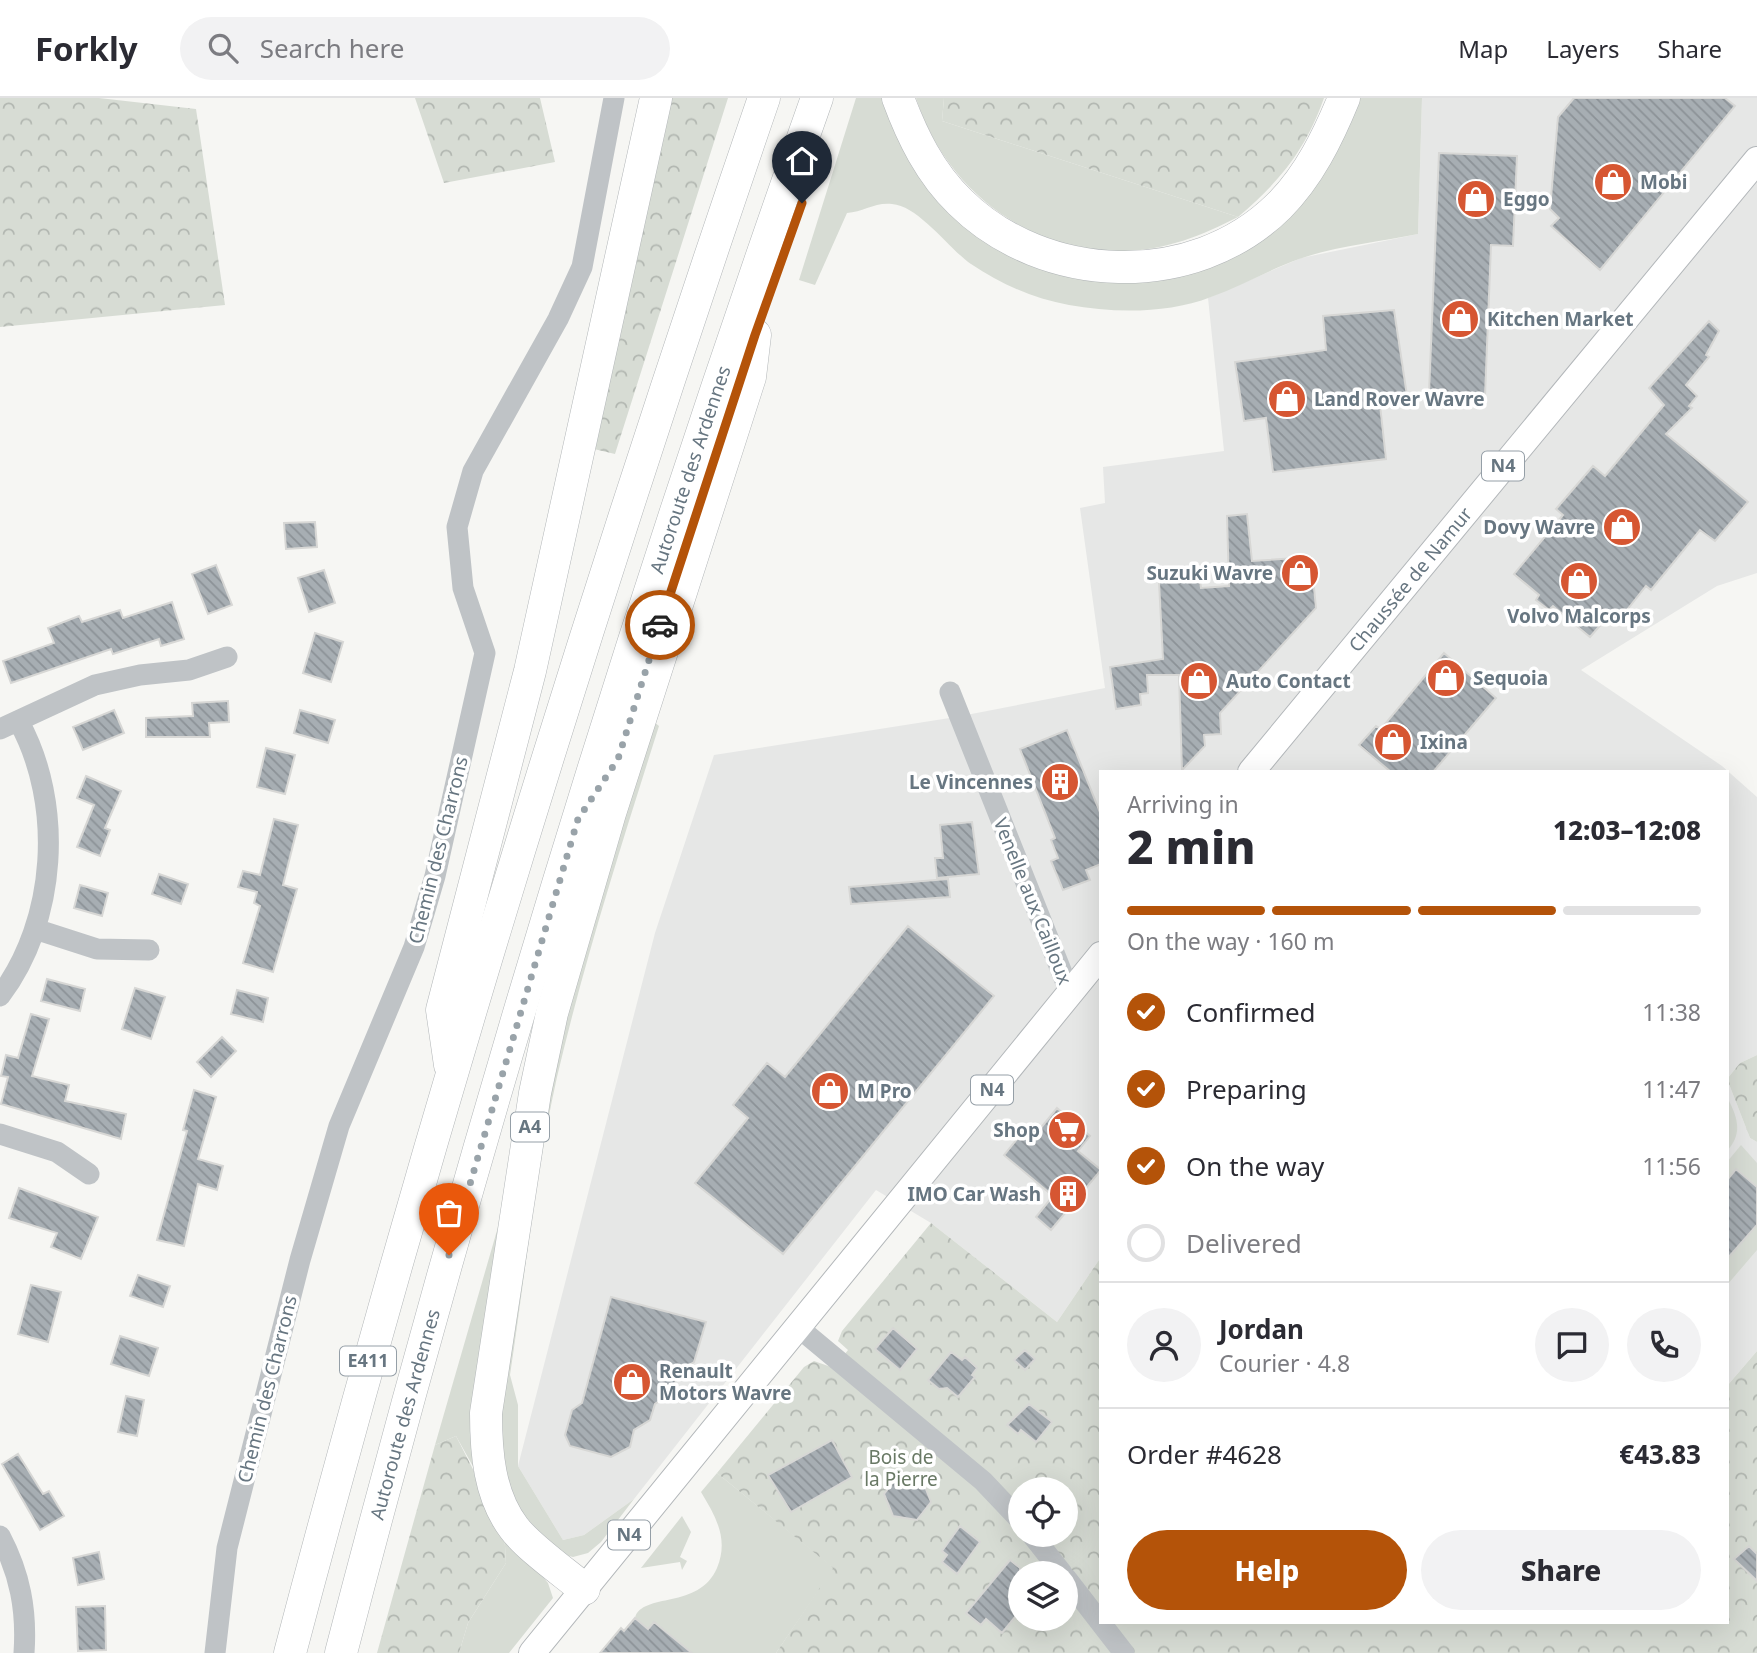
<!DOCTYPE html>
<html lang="en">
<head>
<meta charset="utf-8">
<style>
	:root { --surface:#fff; --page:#f2f2f3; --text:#2b2b33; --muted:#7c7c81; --line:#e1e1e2; --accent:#b45309 }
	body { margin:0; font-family:"Noto Sans",sans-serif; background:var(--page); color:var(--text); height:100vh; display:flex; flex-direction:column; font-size:26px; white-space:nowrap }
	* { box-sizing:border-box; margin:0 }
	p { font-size:23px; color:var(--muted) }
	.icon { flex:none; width:38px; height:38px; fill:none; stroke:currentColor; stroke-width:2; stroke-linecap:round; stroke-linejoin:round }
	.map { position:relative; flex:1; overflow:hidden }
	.sheet { position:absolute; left:1099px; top:672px; width:630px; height:854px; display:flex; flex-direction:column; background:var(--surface); border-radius:0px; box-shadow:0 7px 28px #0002 }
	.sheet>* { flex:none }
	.buttons { position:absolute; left:1008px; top:1379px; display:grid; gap:14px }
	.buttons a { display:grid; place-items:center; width:70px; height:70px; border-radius:50%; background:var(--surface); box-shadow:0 7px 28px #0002; font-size:35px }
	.pin { position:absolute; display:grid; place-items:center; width:60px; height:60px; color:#fff; margin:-72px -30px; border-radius:50% 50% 50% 0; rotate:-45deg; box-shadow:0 0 7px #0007 }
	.pin .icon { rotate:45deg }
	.courier { position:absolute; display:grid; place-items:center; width:70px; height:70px; margin:-35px; border:5px solid #b45309; border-radius:50%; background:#fff; color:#222; box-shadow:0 2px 9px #0007 }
	.summary em { font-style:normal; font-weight:800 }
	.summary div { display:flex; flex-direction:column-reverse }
	.summary { display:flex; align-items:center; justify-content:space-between; height:119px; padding:0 28px }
	h1 { font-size:46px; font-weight:800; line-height:52px }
	.bar { display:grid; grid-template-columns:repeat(4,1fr); gap:10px 7px; align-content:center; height:84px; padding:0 28px }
	.bar i { height:9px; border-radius:5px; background:var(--line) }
	.bar .on { background:var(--accent) }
	.bar p { grid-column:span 4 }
	.line { display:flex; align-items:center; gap:18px; padding:0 28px; border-top:2px solid var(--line) }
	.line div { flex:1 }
	.round { display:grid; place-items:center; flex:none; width:74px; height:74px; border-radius:37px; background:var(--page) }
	ol { padding:0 28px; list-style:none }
	li { display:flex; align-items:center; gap:21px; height:77px }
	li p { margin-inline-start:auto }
	li .icon { padding:7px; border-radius:50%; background:var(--accent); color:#fff; stroke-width:4 }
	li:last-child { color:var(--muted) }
	li i { width:38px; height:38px; border:4px solid var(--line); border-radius:50% }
	.button { display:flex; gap:14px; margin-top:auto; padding:14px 28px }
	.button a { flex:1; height:80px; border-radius:42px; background:var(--accent); color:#fff; font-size:28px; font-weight:800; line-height:80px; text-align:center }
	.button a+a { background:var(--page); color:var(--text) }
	header { display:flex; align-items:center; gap:42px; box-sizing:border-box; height:98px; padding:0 35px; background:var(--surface); border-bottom:2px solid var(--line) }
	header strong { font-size:33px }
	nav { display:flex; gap:38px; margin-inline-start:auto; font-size:24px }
	.search { width:490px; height:63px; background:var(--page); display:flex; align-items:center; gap:18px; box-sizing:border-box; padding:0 24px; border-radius:38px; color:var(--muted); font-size:26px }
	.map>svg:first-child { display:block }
	.built { fill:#e6e7e6 }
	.green { fill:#d7dcd4 }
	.forest { fill:url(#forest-crowns); fill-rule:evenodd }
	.building { fill:url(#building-back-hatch); stroke:#d7d7d5; stroke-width:2 }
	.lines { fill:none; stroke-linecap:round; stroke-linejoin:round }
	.major-casing { stroke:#b3b7ba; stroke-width:28 }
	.highway-casing { stroke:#b2b6b8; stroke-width:33 }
	.minor { stroke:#bfc3c6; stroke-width:21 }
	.major { stroke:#fff; stroke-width:26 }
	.highway { stroke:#fff; stroke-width:32 }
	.done { stroke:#99a3a9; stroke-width:7; stroke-dasharray:0 12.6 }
	.route { stroke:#b45309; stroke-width:9 }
	.labels { text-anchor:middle; stroke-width:7; stroke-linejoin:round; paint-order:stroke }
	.shield { fill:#fff; stroke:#959fa7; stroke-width:2 }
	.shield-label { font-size:18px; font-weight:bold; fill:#677681 }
	.poi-label { font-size:19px; font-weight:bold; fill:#677681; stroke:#fff; text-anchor:start }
	.street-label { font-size:19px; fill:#677681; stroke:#fff }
	.park-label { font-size:19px; fill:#697965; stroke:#fff }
</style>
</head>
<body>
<header>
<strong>Forkly</strong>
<div class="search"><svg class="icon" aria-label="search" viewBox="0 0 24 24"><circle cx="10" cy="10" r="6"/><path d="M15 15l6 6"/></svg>Search here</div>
<nav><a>Map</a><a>Layers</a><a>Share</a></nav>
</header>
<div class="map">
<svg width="1757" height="1555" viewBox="0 0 1757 1555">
	<defs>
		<pattern id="forest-crowns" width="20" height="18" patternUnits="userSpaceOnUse" patternTransform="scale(1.75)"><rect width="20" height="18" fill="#d7dcd4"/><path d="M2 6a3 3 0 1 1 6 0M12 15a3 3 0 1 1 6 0" fill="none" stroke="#b2b7b1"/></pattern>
		<pattern id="building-back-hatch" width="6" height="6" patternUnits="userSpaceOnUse" patternTransform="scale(1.75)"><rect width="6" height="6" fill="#a7aeb3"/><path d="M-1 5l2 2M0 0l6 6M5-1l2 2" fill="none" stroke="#8c9297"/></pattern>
	</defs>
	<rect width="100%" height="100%" fill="#f6f6f3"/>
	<!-- built -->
	<path class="built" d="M1422,0H1757V475L1717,488L1581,572L1722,668L1757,699V957L1740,965L1727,981V674H1101V1159L1057,1224L931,1125L876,1092L634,1401L584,1437L563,1442L518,1368L655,835L714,657L956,619L1105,590L1080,410L1105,405L1103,369L1224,353L1208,200L1301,160L1418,136Z
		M1727,981L1750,1040L1757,1044V1253L1727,1288Z"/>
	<!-- green -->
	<path class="green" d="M856,0H888L897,28L1044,166L1222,158L1353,0H1422L1418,136C1380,144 1336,148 1299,161C1269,172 1241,188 1211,199C1167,216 1114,215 1069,207C1034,201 1001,186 971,166C949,151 919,108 892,106C875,104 863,114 847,115L815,187L799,182Z
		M916,0H944L942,23L1238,119C1203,137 1166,152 1126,153C1029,156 945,91 916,0Z
		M653,623L659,628C622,745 585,860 557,979C535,1077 525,1178 510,1277L518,1307V1368L563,1442L584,1437L634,1401L601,1444L588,1455L573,1459L557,1455L533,1439L493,1358L547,980Z
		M1727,999C1738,1020 1743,1035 1727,1053Z
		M1741,1047L1757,1065V1088L1737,1071L1727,1082V1064Z
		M1757,1118V1152L1727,1187V1161L1755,1128Z
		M498,1129L476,1290L484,1388L456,1338L435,1347Z
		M717,1375L834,1470L776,1555H692L655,1524L648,1531L635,1520C642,1494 699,1512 717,1470C729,1441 716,1419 701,1394Z
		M682,1418L691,1434L680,1459L687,1463L682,1472L680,1464L641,1470Z
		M504,1432L548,1485L553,1500L509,1555H459L468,1525L506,1465Z"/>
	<!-- forest -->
	<path class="forest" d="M0,0H99L196,11L225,207L0,229Z
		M415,0H540L555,64L444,85Z
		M669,0H728L615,356L594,351Z
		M944,0H1324C1305,53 1280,83 1238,119L942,23Z
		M1757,957V1044L1750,1040L1727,981L1740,965Z
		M931,1125L1057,1224L1101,1159V1524H1727V1288L1757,1253V1555H776L833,1470L717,1375L804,1269L814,1263L834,1270L848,1252L838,1243L842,1233ZM1020,1391H1066V1437H1020ZM1020,1475H1066V1521H1020Z
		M456,1338L504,1432L506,1465L468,1525L459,1555H377L435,1347Z"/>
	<!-- building -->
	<path class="building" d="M1574,0H1725L1735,8L1600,172L1551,128L1559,120L1550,111L1558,19Z
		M1439,55L1517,58L1513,148L1491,147L1485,298L1429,295Z
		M1394,212L1408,304L1380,307L1386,361L1273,374L1266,320L1244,323L1235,264L1326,252L1323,218Z
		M1709,223L1719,233L1706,257L1709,259L1686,287L1697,298L1689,308L1692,310L1666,336L1748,404L1715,443L1700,432L1651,492L1646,488L1619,522L1611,515L1590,539L1553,508L1549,512L1536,502L1539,497L1514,476L1563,417L1556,411L1593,368L1605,378L1664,307L1649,290Z
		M1247,416L1252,463L1311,459L1316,510L1220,615L1221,636L1204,637L1205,648L1182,672L1179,577H1147L1148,595L1140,596L1141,607L1116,611L1110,569L1163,561L1159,484L1200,483L1201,490L1229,488L1227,418Z
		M315,424L317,449L286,451L284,425Z
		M216,467L232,507L208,516L192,476Z
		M324,472L335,505L309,514L298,480Z
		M172,504L184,541L161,548L159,541L113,556L111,551L11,585L3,563L54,545L48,530L79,518L82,524L120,512L123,520Z
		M315,535L343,544L331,584L303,575Z
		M1444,555L1496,600L1433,674H1391L1359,647L1376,628L1381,631Z
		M228,603L229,624L209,625L210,639H146V620L193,618L192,605Z
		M114,612L124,635L83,652L73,629Z
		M300,612L335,622L328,645L294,635Z
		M1067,632L1101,717V766L1086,772L1090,782L1063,792L1051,763L1058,760L1051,742L1055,740L1020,651Z
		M266,650L295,657L285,696L257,689Z
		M86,678L121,693L105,730L110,732L100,758L77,749L94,707L77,700Z
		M274,721L298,727L283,787L297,791L273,874L243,865L260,808L254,805L257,794L238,789L243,773L260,777Z
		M972,724L979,776L937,780L935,760H943L940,727Z
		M159,776L188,786L181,806L152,796Z
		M948,781L950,799L851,806L849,789Z
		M80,787L108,795L102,818L74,810Z
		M908,828L994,898L783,1156L695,1085L748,1020L733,1007L767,965L785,979Z
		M47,881L85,891L80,913L41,903Z
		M135,890L165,899L151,941L122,931Z
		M237,892L268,900L263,924L231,916Z
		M31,916L49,921L32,978L69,987L65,1003L126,1016L121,1041L1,1006L8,979L1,978L6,957L18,960Z
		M222,939L236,953L211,979L197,964Z
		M194,992L216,999L198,1061L223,1068L217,1092L198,1086L184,1148L157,1142L187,1033L183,1032Z
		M1057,1010L1090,1038L1078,1053L1101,1072L1051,1132L1036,1119L1053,1098L1004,1057L1022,1035L1031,1042Z
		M1736,1071L1757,1089V1127L1727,1161V1082Z
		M19,1090L98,1119L81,1161L51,1149L57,1135L9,1120Z
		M138,1177L170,1188L163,1209L130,1198Z
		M31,1187L61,1194L48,1244L18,1236Z
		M611,1199L706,1224L694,1264L678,1274L673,1294L655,1306L650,1322L634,1332L630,1349L611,1359L570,1348L565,1337L572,1312L582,1305Z
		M893,1230L917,1251L900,1272L875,1251Z
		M120,1238L158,1250L149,1278L111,1266Z
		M1025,1252L1035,1261L1025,1272L1014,1262Z
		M951,1254L962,1262L965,1259L977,1270L972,1277L975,1279L958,1299L947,1290L939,1291L928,1282Z
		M126,1298L144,1302L137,1338L118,1334Z
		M1029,1306L1052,1324L1036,1344L1021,1332L1018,1336L1007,1327Z
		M832,1342L852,1379L791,1414L768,1377Z
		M18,1356L43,1396L49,1393L64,1418L40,1432L2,1366Z
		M898,1378L922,1381L931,1404L917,1422L893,1418L884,1396Z
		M960,1428L980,1444L957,1476L942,1464L947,1457L942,1453Z
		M1749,1448L1757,1456V1483L1734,1461Z
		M99,1454L104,1481L78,1487L73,1460Z
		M1010,1462L1020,1470V1487L1009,1499L1020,1508V1513L1002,1535L986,1521L981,1527L966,1515Z
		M105,1508L106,1552L78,1553L76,1509Z
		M635,1520L648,1531L654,1524L692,1555H600L621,1530L624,1533Z"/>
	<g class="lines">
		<defs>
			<g id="major">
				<path id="s1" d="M1251,674L1757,62"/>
				<path d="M532,1555L1101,857"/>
			</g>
			<g id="highway">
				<path d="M898,0C912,38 930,75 960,104C1044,187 1193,193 1279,108C1309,78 1328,39 1344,0"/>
				<path d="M450,967L442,912L530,573L656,0"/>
				<path d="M584,1491C565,1475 528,1449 514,1430C489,1397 486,1354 486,1315L535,995L552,915L610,715L750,279L755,237"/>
				<path d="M290,1555C428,1031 588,513 764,0"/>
				<path id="s2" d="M341,1555C477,1030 636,511 817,0"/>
			</g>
		</defs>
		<!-- major casing -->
		<use href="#major" class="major-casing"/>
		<!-- highway casing -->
		<use href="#highway" class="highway-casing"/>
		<!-- minor -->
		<path class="minor" d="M950,594L1070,895
			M0,631L95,587L140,577L189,572L227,559
			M35,831L97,851L149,852
			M0,898C57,823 64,706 19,624
			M0,1036L57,1054L89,1076
			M799,1230L983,1383L1020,1422
			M1032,1437L1062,1475
			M0,1438C20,1476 27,1512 24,1555
			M1066,1480L1124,1555
			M215,1555L227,1450L300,1162L339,1028L414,849L435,778L485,555L463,490L457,429L473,373L558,221L582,169L614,0"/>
		<!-- major -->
		<use href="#major" class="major"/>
		<!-- highway -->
		<use href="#highway" class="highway"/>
	</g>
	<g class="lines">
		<!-- done -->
		<path class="done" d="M449,1157L578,721L618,661L660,527"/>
		<!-- route -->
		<path class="route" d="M660,527L755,237L802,105"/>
	</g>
	<!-- icons -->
	<defs>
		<symbol id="shop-disc" viewBox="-11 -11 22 22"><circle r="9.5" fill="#d65632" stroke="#fff"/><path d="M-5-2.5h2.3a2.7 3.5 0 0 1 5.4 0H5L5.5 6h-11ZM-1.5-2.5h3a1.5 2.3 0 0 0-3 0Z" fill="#fff"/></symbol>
		<symbol id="building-disc" viewBox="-11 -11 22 22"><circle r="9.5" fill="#d65632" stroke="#fff"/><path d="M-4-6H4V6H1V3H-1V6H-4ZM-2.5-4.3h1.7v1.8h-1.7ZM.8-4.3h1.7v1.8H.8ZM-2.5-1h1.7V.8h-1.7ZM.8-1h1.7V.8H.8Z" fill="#fff"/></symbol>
		<symbol id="supermarket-disc" viewBox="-11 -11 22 22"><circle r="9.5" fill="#d65632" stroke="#fff"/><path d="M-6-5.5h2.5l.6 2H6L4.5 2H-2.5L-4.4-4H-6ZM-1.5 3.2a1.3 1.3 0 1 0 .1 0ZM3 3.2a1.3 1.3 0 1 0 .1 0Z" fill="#fff"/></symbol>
	</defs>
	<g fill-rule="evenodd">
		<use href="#shop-disc" x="1591" y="62" width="44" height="44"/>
		<use href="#shop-disc" x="1454" y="79" width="44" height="44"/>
		<use href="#shop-disc" x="1438" y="199" width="44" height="44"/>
		<use href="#shop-disc" x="1265" y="279" width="44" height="44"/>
		<use href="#shop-disc" x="1600" y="407" width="44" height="44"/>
		<use href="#shop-disc" x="1278" y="453" width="44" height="44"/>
		<use href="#shop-disc" x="1557" y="461" width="44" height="44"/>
		<use href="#shop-disc" x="1424" y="558" width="44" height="44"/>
		<use href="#shop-disc" x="1177" y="561" width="44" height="44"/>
		<use href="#shop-disc" x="1371" y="622" width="44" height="44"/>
		<use href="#building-disc" x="1038" y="662" width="44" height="44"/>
		<use href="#shop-disc" x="808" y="971" width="44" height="44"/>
		<use href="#supermarket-disc" x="1045" y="1010" width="44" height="44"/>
		<use href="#building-disc" x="1046" y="1074" width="44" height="44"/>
		<use href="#shop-disc" x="610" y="1262" width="44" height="44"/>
	</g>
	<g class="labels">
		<!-- shield labels -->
		<g class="shield">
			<rect x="1482" y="353.5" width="42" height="29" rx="5"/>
			<rect x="971" y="977.5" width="42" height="29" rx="5"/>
			<rect x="511" y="1014.5" width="38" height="29" rx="5"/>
			<rect x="340" y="1248.5" width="56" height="29" rx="5"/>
			<rect x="608" y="1422.5" width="42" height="29" rx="5"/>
		</g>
		<g class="shield-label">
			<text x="1503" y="374">N4</text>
			<text x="992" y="998">N4</text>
			<text x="530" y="1035">A4</text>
			<text x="368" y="1269">E411</text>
			<text x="629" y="1443">N4</text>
		</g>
		<!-- poi labels -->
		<g class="poi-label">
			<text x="1640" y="91">Mobi</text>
			<text x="1503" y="108">Eggo</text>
			<text x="1487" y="228">Kitchen Market</text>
			<text x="1314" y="308">Land Rover Wavre</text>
			<text x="1595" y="436" text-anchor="end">Dovy Wavre</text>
			<text x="1273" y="482" text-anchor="end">Suzuki Wavre</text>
			<text x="1579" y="525" text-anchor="middle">Volvo Malcorps</text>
			<text x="1473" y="587">Sequoia</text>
			<text x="1226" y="590">Auto Contact</text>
			<text x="1420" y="651">Ixina</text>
			<text x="1033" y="691" text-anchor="end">Le Vincennes</text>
			<text x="857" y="1000">M Pro</text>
			<text x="1040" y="1039" text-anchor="end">Shop</text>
			<text x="1041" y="1103" text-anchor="end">IMO Car Wash</text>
			<text x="659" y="1280">Renault<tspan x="659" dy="22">Motors Wavre</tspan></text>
		</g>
		<!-- street labels -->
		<g class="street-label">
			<text dy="7" stroke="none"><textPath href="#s2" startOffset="1234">Autoroute des Ardennes</textPath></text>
			<text dy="7" stroke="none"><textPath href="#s1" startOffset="250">Chaussée de Namur</textPath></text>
			<text transform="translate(438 752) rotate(-76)" y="7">Chemin des Charrons</text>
			<text transform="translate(1033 803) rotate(68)" y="7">Venelle aux Cailloux</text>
			<text transform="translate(267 1291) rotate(-76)" y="7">Chemin des Charrons</text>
			<text dy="7" stroke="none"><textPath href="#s2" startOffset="247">Autoroute des Ardennes</textPath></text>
		</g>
		<!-- park labels -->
		<g class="park-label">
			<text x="901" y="1366">Bois de<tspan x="901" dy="22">la Pierre</tspan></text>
		</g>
	</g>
</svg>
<div class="buttons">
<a><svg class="icon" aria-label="locate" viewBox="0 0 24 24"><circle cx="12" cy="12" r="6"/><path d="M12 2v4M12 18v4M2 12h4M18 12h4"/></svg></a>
<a><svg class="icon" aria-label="layers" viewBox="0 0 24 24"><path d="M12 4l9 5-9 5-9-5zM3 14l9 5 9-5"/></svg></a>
</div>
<div class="pin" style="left:449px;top:1157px;background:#ea580c"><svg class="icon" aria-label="bag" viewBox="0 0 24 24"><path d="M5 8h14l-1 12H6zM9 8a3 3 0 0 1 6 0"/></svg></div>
<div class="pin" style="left:802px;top:105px;background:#1f2937"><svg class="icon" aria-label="home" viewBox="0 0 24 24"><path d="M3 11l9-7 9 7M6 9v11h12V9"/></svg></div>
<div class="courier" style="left:660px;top:527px"><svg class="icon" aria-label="car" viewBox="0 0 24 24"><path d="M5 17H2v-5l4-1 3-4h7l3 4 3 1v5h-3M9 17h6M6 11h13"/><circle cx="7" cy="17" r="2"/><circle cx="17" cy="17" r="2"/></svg></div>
<section class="sheet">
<div class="summary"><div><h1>2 min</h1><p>Arriving in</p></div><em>12:03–12:08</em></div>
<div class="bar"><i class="on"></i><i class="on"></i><i class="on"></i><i></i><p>On the way · 160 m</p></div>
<ol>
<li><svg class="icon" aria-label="check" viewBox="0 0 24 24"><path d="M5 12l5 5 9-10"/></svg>Confirmed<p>11:38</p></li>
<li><svg class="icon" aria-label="check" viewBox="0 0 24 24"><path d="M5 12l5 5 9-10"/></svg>Preparing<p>11:47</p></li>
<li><svg class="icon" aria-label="check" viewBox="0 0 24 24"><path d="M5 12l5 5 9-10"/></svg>On the way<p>11:56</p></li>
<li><i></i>Delivered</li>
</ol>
<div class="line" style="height:126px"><a class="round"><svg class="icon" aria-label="person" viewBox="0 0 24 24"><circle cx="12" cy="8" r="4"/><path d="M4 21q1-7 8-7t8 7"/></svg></a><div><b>Jordan</b><p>Courier · 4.8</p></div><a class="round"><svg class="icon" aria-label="chat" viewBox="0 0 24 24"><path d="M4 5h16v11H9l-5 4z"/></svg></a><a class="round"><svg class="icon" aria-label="phone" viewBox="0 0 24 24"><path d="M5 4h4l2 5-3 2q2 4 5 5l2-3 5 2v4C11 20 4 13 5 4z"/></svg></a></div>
<div class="line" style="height:91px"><div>Order #4628</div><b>€43.83</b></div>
<div class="button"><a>Help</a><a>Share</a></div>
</section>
</div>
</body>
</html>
